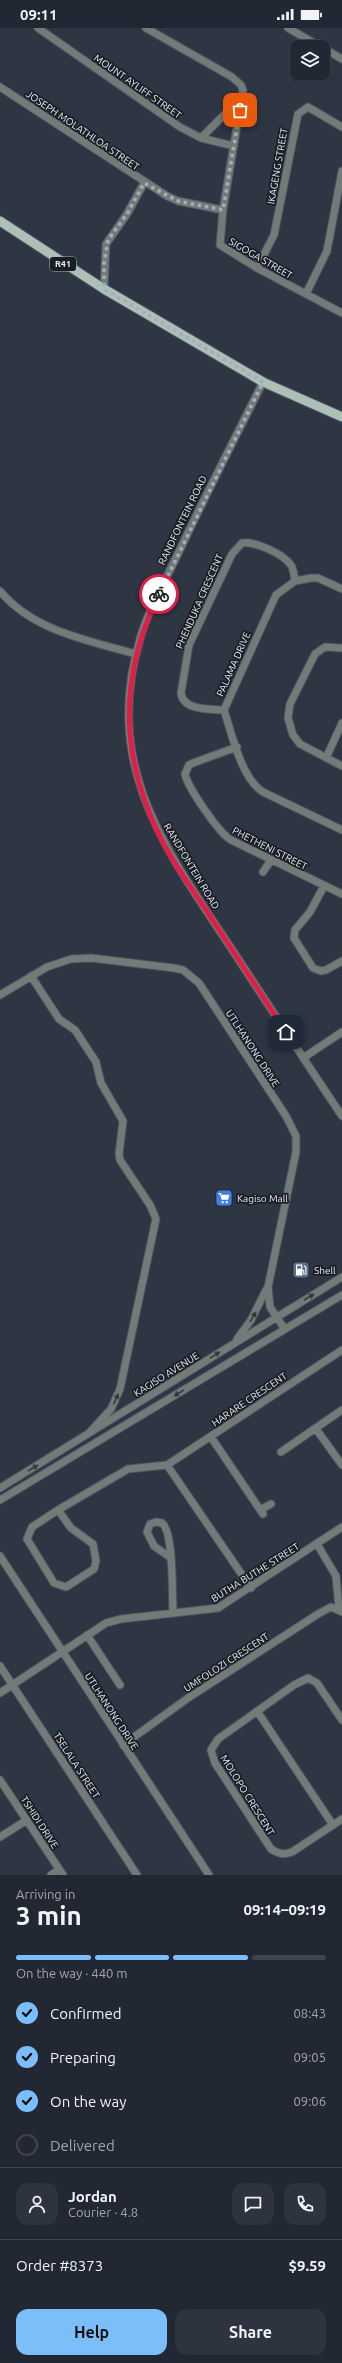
<!DOCTYPE html>
<html lang="en">
<head>
<meta charset="utf-8">
<style>
	:root { --surface:#222833; --page:#2e343f; --text:#f1f3f6; --muted:#a2a6ac; --line:#3f444e; --accent:#7cbef9 }
	body { margin:0; font-family:Ubuntu,sans-serif; background:var(--page); color:var(--text); height:100vh; display:flex; flex-direction:column; font-size:15px; white-space:nowrap }
	* { box-sizing:border-box; margin:0 }
	p { font-size:13px; color:var(--muted) }
	.icon { flex:none; width:22px; height:22px; fill:none; stroke:currentColor; stroke-width:2; stroke-linecap:round; stroke-linejoin:round }
	.map { position:relative; height:1847px; overflow:hidden }
	.side { display:flex; flex-direction:column; background:var(--surface); flex:1 }
	.side>* { flex:none }
	.fabs { position:absolute; left:290px; top:12px; display:grid; gap:8px }
	.fabs a { display:grid; place-items:center; width:40px; height:40px; border-radius:8px; background:var(--surface); box-shadow:0 1px 3px #0004,0 0 0 1px var(--line); font-size:20px }
	.pin { position:absolute; display:grid; place-items:center; width:34px; height:34px; color:#fff; margin:-17px; border-radius:8px; box-shadow:0 2px 6px #0006 }
	.courier { position:absolute; display:grid; place-items:center; width:40px; height:40px; margin:-20px; border:3px solid #e11d48; border-radius:50%; background:#fff; color:#222; box-shadow:0 1px 5px #0007 }
	.overview em { font-style:normal; font-weight:700 }
	.overview div { display:flex; flex-direction:column-reverse }
	.overview { display:flex; align-items:center; justify-content:space-between; height:68px; padding:0 16px }
	h1 { font-size:26px; font-weight:700; line-height:30px }
	.bar { display:grid; grid-template-columns:repeat(4,1fr); gap:6px 4px; align-content:center; height:48px; padding:0 16px }
	.bar i { height:5px; border-radius:3px; background:var(--line) }
	.bar .active { background:var(--accent) }
	.bar p { grid-column:span 4 }
	.line { display:flex; align-items:center; gap:10px; padding:0 16px; border-top:1px solid var(--line) }
	.line div { flex:1 }
	.round { display:grid; place-items:center; flex:none; width:42px; height:42px; border-radius:12px; background:var(--page) }
	ol { padding:0 16px; list-style:none }
	li { display:flex; align-items:center; gap:12px; height:44px }
	li p { margin-inline-start:auto }
	li .icon { padding:4px; border-radius:50%; background:var(--accent); color:#111; stroke-width:4 }
	li:last-child { color:var(--muted) }
	li i { width:22px; height:22px; border:2px solid var(--line); border-radius:50% }
	.button { display:flex; gap:8px; margin-top:auto; padding:8px 16px }
	.button a { flex:1; height:46px; border-radius:12px; background:var(--accent); color:#111; font-size:16px; font-weight:700; line-height:46px; text-align:center }
	.button a+a { background:var(--page); color:var(--text) }
	.status { display:flex; justify-content:space-between; align-items:center; height:28px; padding:0 20px; background:var(--surface); direction:ltr }
	.status svg { height:11px; fill:currentColor }
	.map>svg:first-child { display:block }
	.lines { fill:none; stroke-linecap:round; stroke-linejoin:round }
	.minor-casing { stroke:#4c5360; stroke-width:9 }
	.major-casing { stroke:#4c5360; stroke-width:11 }
	.minor { stroke:#727b77; stroke-width:7 }
	.major { stroke:#adc0b8; stroke-width:9 }
	.oneway { fill:#34393d }
	.done { stroke:#a7adb8; stroke-width:4; stroke-dasharray:0 7.2 }
	.route { stroke:#e11d48; stroke-width:5 }
	.labels { text-anchor:middle; stroke-width:3.5; stroke-linejoin:round; paint-order:stroke }
	.shield { fill:#1a1d24; stroke:#aaafb7; stroke-width:1 }
	.shield-label { font-size:9px; font-weight:bold; fill:#e8edf6 }
	.street-label { font-size:10px; fill:#e8edf6; stroke:#1a1d24 }
	.poi-label { font-size:10px; fill:#e8edf6; stroke:#1a1d24; text-anchor:start }
</style>
</head>
<body>
<div class="status"><b>09:11</b><svg viewBox="0 0 49 12"><path d="M0 12V9h3v3zM5 12V6h3v6zM10 12V3h3v9zM15 12V0h3v12zM26 1h20v11H26zM47 4h2v5h-2z"/></svg></div>
<div class="map">
<svg width="342" height="1847" viewBox="0 0 342 1847">
	<rect width="100%" height="100%" fill="#2e3644"/>
	<g class="lines">
		<defs>
			<path id="minor" d="M38,0L180,99L201,110L234,118
				M146,0L232,49L241,57L243,62L223,182L220,217L257,240L342,285
				M288,0L321,19
				M323,20L342,31
				M0,59L167,168L178,173L223,182
				M201,110L243,68
				M257,240L274,207L298,86L308,79L342,99
				M104,261L106,216L127,186L144,155
				M306,266L327,223L342,143
				M263,354C234,412 204,470 177,528C164,555 148,582 140,611C102,739 166,822 233,923C269,978 305,1033 342,1088
				M342,561L318,550H311L295,553L276,567L224,682C232,706 241,750 263,764L342,802
				M0,563C33,603 88,612 135,626
				M342,620L325,619L315,626L290,676L288,690L293,707L300,716L342,738
				M224,682C211,681 183,683 181,665L189,617L232,526L242,515C256,513 283,526 291,537C294,542 294,548 295,553
				M237,719L193,735L189,737L185,746C188,760 219,805 231,812L342,866
				M326,730L342,695
				M263,844L271,832
				M324,858L310,884L295,902L294,910L313,940L321,943L326,942L342,933
				M31,948L59,991L75,1002L96,1034L101,1055L123,1093L119,1126L120,1132L150,1177L156,1191L120,1361L111,1381L88,1406
				M0,967L47,939L71,931L91,930L174,940L183,942L199,955L286,1088L296,1108V1124L268,1259L270,1279L284,1300
				M303,1030L342,1004
				M237,1311L251,1292L266,1262
				M316,1401L342,1437
				M211,1409L263,1486
				M281,1424L342,1382
				M167,1437L342,1322
				M167,1437L251,1560
				M0,1460L342,1249
				M0,1472L342,1267
				M58,1482L71,1500L93,1516L96,1533L94,1541L66,1559L54,1555L27,1511L32,1499Z
				M58,1482L128,1441L167,1437
				M260,1482L271,1476
				M317,1516L336,1548L339,1581
				M0,1528L209,1847
				M171,1530L154,1518L147,1504L150,1496L156,1494L162,1495C174,1504 172,1567 173,1584
				M87,1607L120,1657
				M0,1638L137,1847
				M0,1665L106,1595L121,1591L218,1580L342,1499
				M257,1683L333,1797
				M342,1692L317,1655L308,1650L294,1657L218,1711L211,1722L215,1735L271,1821C279,1826 283,1827 292,1824L342,1791
				M123,1717L188,1670L318,1586L331,1579L342,1584
				M0,1752L63,1847
				M0,1809L27,1792
				M51,1847L59,1841"/>
			<path id="major" d="M0,193L104,261L263,354L342,389"/>
		</defs>
		<!-- minor casing -->
		<use href="#minor" class="minor-casing"/>
		<!-- major casing -->
		<use href="#major" class="major-casing"/>
		<!-- minor -->
		<use href="#minor" class="minor"/>
		<!-- major -->
		<use href="#major" class="major"/>
	</g>
	<!-- one-way arrows -->
	<defs><path id="oneway-solid" d="M-6-.8H1V-3.2L6.5 0L1 3.2V.8H-6Z"/></defs>
	<g class="oneway">
		<use href="#oneway-solid" transform="translate(309 1269) rotate(-31)"/>
		<use href="#oneway-solid" transform="translate(253 1289) rotate(-59)"/>
		<use href="#oneway-solid" transform="translate(215 1327) rotate(-32)"/>
		<use href="#oneway-solid" transform="translate(179 1365) rotate(148)"/>
		<use href="#oneway-solid" transform="translate(116 1371) rotate(-66)"/>
		<use href="#oneway-solid" transform="translate(33 1440) rotate(-31)"/>
	</g>
	<g class="lines">
		<!-- done -->
		<path class="done" d="M159,566L263,354L104,261V235L108,212L127,186L144,155L178,173L223,182L240,82"/>
		<!-- route -->
		<path class="route" d="M159,566C118,650 120,730 162,813C175,838 192,861 208,885C234,924 260,964 286,1004"/>
	</g>
	<!-- icons -->
	<defs>
		<symbol id="supermarket-square" viewBox="-11 -11 22 22"><rect x="-9" y="-9" width="18" height="18" rx="4" fill="#3f7fe0" stroke="#1a1d24"/><path d="M-6-5.5h2.5l.6 2H6L4.5 2H-2.5L-4.4-4H-6ZM-1.5 3.2a1.3 1.3 0 1 0 .1 0ZM3 3.2a1.3 1.3 0 1 0 .1 0Z" fill="#fff"/></symbol>
		<symbol id="fuel-square" viewBox="-11 -11 22 22"><rect x="-9" y="-9" width="18" height="18" rx="4" fill="#5c6f8a" stroke="#1a1d24"/><path d="M-5.5-6h7V0h2V4h1.3V-2.5L3-4.5l.8-.8L6-3V5H2.5V1h-1V6h-7ZM-4.2-4.7v3.2H.2V-4.7Z" fill="#fff"/></symbol>
	</defs>
	<g fill-rule="evenodd">
		<use href="#supermarket-square" x="214" y="1160" width="20" height="20"/>
		<use href="#fuel-square" x="291" y="1232" width="20" height="20"/>
	</g>
	<g class="labels">
		<!-- shield labels -->
		<rect class="shield" x="50" y="229" width="26" height="14" rx="3"/>
		<g class="shield-label">
			<text x="63" y="239">R41</text>
		</g>
		<!-- street labels -->
		<g class="street-label">
			<text transform="translate(138 58) rotate(35)" y="4">MOUNT AYLIFF STREET</text>
			<text transform="translate(83 102) rotate(34)" y="4">JOSEPH MOLATHLOA STREET</text>
			<text transform="translate(277 138) rotate(-80)" y="4">IKAGENG STREET</text>
			<text transform="translate(261 230) rotate(30)" y="4">SIGOGA STREET</text>
			<text transform="translate(182 492) rotate(-64)" y="4">RANDFONTEIN ROAD</text>
			<text transform="translate(199 573) rotate(-66)" y="4">PHENDUKA CRESCENT</text>
			<text transform="translate(233 636) rotate(-66)" y="4">PALAMA DRIVE</text>
			<text transform="translate(270 820) rotate(27)" y="4">PHETHENI STREET</text>
			<text transform="translate(192 838) rotate(59)" y="4">RANDFONTEIN ROAD</text>
			<text transform="translate(253 1020) rotate(57)" y="4">UTLHANONG DRIVE</text>
			<text transform="translate(166 1346) rotate(-32)" y="4">KAGISO AVENUE</text>
			<text transform="translate(249 1371) rotate(-34)" y="4">HARARE CRESCENT</text>
			<text transform="translate(255 1544) rotate(-32)" y="4">BUTHA BUTHE STREET</text>
			<text transform="translate(226 1634) rotate(-33)" y="4">UMFOLOZI CRESCENT</text>
			<text transform="translate(112 1683) rotate(57)" y="4">UTLHANONG DRIVE</text>
			<text transform="translate(77 1737) rotate(57)" y="4">TSELALA STREET</text>
			<text transform="translate(248 1767) rotate(58)" y="4">MOLOPO CRESCENT</text>
			<text transform="translate(40 1794) rotate(57)" y="4">TSHIDI DRIVE</text>
		</g>
		<!-- poi labels -->
		<g class="poi-label">
			<text x="237" y="1174">Kagiso Mall</text>
			<text x="314" y="1246">Shell</text>
		</g>
	</g>
</svg>
<div class="fabs">
<a><svg class="icon" aria-label="layers" viewBox="0 0 24 24"><path d="M12 4l9 5-9 5-9-5zM3 14l9 5 9-5"/></svg></a>
</div>
<div class="pin" style="left:240px;top:82px;background:#ea580c"><svg class="icon" aria-label="bag" viewBox="0 0 24 24"><path d="M5 8h14l-1 12H6zM9 8a3 3 0 0 1 6 0"/></svg></div>
<div class="pin" style="left:286px;top:1004px;background:#1f2937"><svg class="icon" aria-label="home" viewBox="0 0 24 24"><path d="M3 11l9-7 9 7M6 9v11h12V9"/></svg></div>
<div class="courier" style="left:159px;top:566px"><svg class="icon" aria-label="bike" viewBox="0 0 24 24"><circle cx="6" cy="16" r="4"/><circle cx="18" cy="16" r="4"/><path d="M6 16l4-8h5l3 8M10 8l3 8H6M13 5h3"/></svg></div>
</div>
<section class="side">
<div class="overview"><div><h1>3 min</h1><p>Arriving in</p></div><em>09:14–09:19</em></div>
<div class="bar"><i class="active"></i><i class="active"></i><i class="active"></i><i></i><p>On the way · 440 m</p></div>
<ol>
<li><svg class="icon" aria-label="check" viewBox="0 0 24 24"><path d="M5 12l5 5 9-10"/></svg>Confirmed<p>08:43</p></li>
<li><svg class="icon" aria-label="check" viewBox="0 0 24 24"><path d="M5 12l5 5 9-10"/></svg>Preparing<p>09:05</p></li>
<li><svg class="icon" aria-label="check" viewBox="0 0 24 24"><path d="M5 12l5 5 9-10"/></svg>On the way<p>09:06</p></li>
<li><i></i>Delivered</li>
</ol>
<div class="line" style="height:72px"><a class="round"><svg class="icon" aria-label="person" viewBox="0 0 24 24"><circle cx="12" cy="8" r="4"/><path d="M4 21q1-7 8-7t8 7"/></svg></a><div><b>Jordan</b><p>Courier · 4.8</p></div><a class="round"><svg class="icon" aria-label="chat" viewBox="0 0 24 24"><path d="M4 5h16v11H9l-5 4z"/></svg></a><a class="round"><svg class="icon" aria-label="phone" viewBox="0 0 24 24"><path d="M5 4h4l2 5-3 2q2 4 5 5l2-3 5 2v4C11 20 4 13 5 4z"/></svg></a></div>
<div class="line" style="height:52px"><div>Order #8373</div><b>$9.59</b></div>
<div class="button"><a>Help</a><a>Share</a></div>
</section>
</body>
</html>
